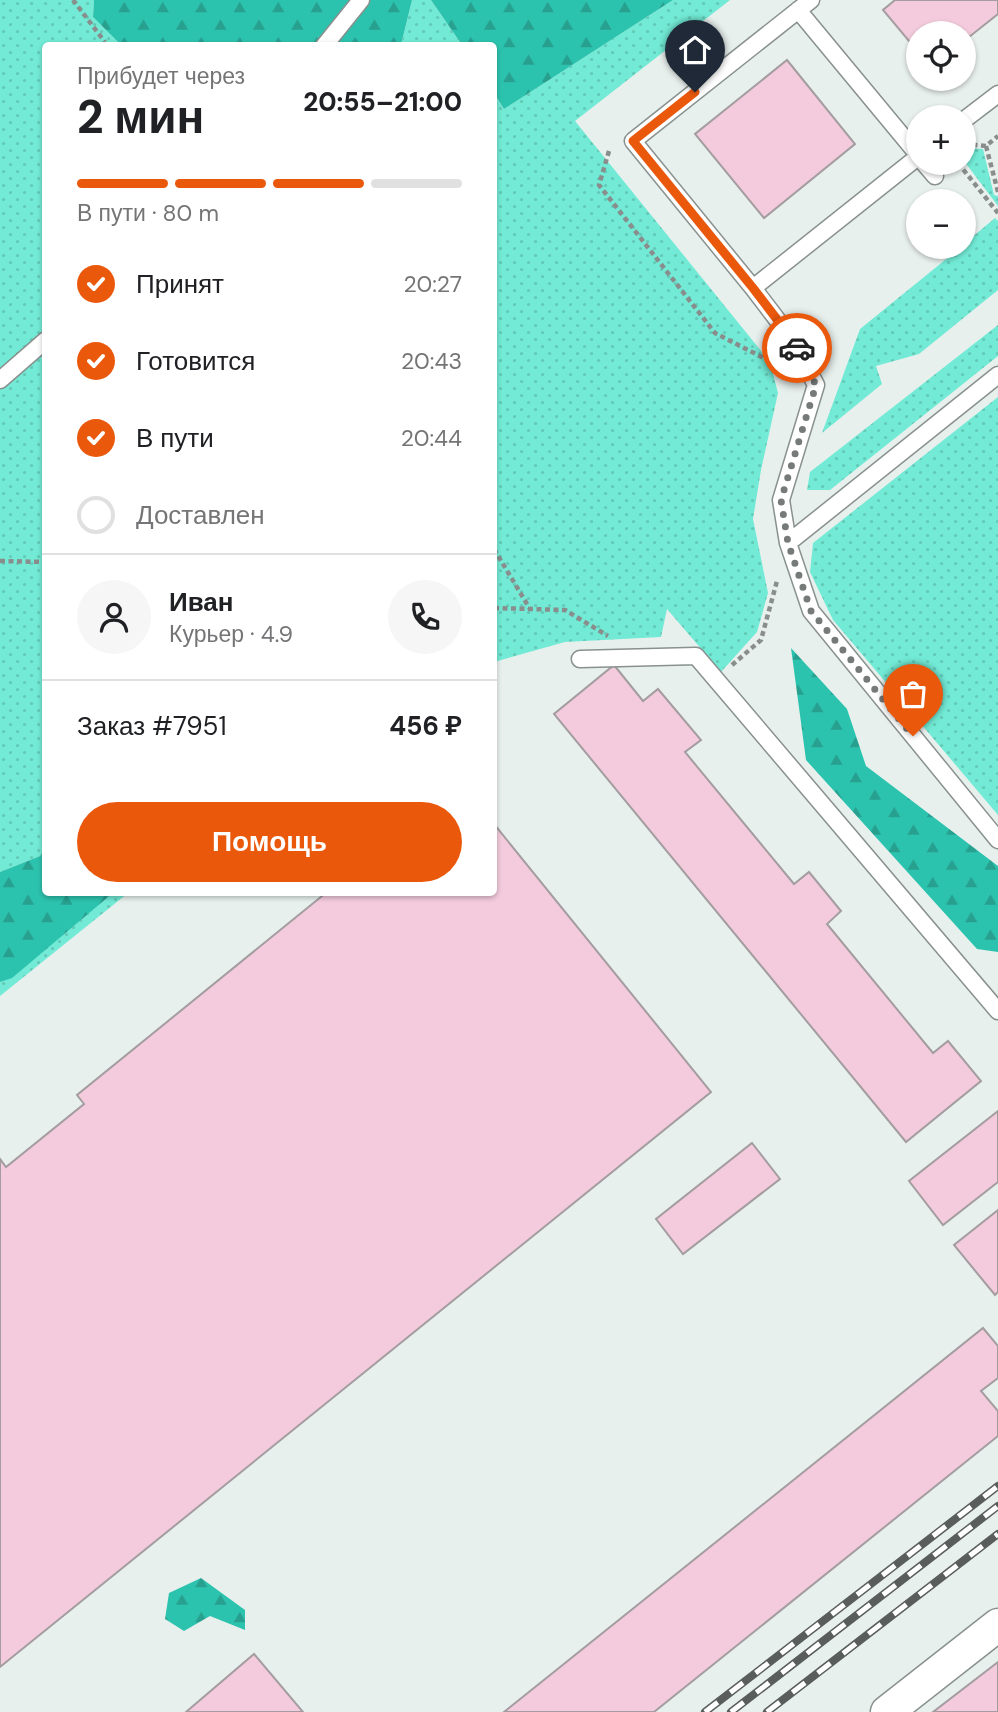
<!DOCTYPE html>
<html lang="ru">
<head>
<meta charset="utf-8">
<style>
	:root { --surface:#fff; --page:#f6f6f6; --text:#202124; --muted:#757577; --line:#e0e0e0; --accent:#ea580c }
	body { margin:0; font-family:"DM Sans",sans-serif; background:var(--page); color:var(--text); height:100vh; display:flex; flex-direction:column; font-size:26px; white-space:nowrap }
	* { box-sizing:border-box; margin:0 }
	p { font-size:23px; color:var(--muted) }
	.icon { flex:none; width:38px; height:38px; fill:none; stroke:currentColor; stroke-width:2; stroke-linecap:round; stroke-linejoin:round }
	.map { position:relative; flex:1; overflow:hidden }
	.drawer { position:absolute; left:42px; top:42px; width:455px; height:854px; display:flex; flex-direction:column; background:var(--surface); border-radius:7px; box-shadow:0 2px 5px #0004 }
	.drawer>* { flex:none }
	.tools { position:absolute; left:906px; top:21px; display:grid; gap:14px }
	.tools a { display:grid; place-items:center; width:70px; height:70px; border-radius:50%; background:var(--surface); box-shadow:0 2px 5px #0004; font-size:35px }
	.pin { position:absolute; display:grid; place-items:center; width:60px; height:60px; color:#fff; margin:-72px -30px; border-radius:50% 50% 50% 0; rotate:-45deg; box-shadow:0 0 7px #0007 }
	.pin .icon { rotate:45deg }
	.courier { position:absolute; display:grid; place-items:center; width:70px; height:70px; margin:-35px; border:5px solid #ea580c; border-radius:50%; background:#fff; color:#222; box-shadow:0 2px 9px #0007 }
	.headline em { font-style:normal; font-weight:800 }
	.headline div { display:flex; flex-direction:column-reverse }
	.headline { display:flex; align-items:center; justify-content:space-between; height:119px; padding:0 35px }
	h1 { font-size:46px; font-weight:800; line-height:52px }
	.bar { display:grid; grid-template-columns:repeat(4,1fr); gap:10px 7px; align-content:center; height:84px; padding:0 35px }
	.bar i { height:9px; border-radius:5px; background:var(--line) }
	.bar .on { background:var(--accent) }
	.bar p { grid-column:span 4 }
	.line { display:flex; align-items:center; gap:18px; padding:0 35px; border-top:2px solid var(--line) }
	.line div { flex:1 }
	.round { display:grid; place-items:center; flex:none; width:74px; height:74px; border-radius:37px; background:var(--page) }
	ol { padding:0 35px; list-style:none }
	li { display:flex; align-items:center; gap:21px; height:77px }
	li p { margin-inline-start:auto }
	li .icon { padding:7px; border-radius:50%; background:var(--accent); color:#fff; stroke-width:4 }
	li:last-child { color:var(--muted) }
	li i { width:38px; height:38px; border:4px solid var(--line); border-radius:50% }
	.cta { display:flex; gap:14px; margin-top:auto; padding:14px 35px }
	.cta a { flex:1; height:80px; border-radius:42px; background:var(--accent); color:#fff; font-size:28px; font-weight:800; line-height:80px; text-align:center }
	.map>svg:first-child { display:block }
	.grass { fill:url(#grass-dots) }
	.forest { fill:url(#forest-firs) }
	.building { fill:#f3cbdc; stroke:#a49da0; stroke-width:2 }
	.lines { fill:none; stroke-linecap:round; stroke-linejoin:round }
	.service-casing { stroke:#89918f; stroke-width:19 }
	.minor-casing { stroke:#89918f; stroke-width:35 }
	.path { stroke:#898e8d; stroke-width:4.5; stroke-dasharray:5 3.5; stroke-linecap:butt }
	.service { stroke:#fff; stroke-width:16 }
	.minor { stroke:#fff; stroke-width:32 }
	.rail-casing { stroke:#595d5c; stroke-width:8 }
	.rail { stroke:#fff; stroke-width:5; stroke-dasharray:16; stroke-linecap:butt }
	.done { stroke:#767b7a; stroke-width:7; stroke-dasharray:0 12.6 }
	.route { stroke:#ea580c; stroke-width:9 }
</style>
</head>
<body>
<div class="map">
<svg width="998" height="1712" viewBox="0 0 998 1712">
	<defs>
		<pattern id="grass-dots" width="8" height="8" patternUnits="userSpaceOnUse" patternTransform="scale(1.75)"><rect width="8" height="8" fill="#72ead5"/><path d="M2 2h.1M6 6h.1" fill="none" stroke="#63cab8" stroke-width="1.8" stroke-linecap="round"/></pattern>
		<pattern id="forest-firs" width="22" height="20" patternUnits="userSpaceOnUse" patternTransform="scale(1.75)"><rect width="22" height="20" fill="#2cc3ae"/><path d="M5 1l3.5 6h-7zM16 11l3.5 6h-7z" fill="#27a08f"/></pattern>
	</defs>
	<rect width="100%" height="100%" fill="#e8f0ee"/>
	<!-- grass -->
	<path class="grass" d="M0,0H94L93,17L121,45L46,46L45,848L40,856L0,872Z
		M412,0H431L462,45H401Z
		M673,0H730L575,121L770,362L778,393L761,470L753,519L768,593L757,632L721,672L667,609L661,637L565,642L494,662V93L504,109Z
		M964,148L983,149L994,195L998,196V206L964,161Z
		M995,218L998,221V290L919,354L876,366L882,384L822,433L860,329L961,247H964V244Z
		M998,325V356L830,490H807L810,472Z
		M998,397V815L833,620L810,572L813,543Z
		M113,893H128L0,996V982L12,977Z"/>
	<!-- forest -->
	<path class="forest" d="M94,0H412L401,45L294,46L289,43L287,46L121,45L93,17Z
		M431,0H673L504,109L494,93V46L462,45Z
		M791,648L847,709L866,766L998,866V952L977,949L806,760Z
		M45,848L46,892L113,893L12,978L0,982V872L40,856Z
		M201,1578L245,1610V1630L210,1616L184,1631L165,1619L169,1593Z"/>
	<!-- building -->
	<path class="building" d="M895,0H998V14L964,41V33H919V53L883,10Z
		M787,60L855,144L764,218L695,134Z
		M614,665L643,701L658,689L701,740L685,752L794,884L809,872L841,911L827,924L933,1053L948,1041L981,1081L906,1142L554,714Z
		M494,824L711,1092L0,1667V1159L6,1167L84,1104L77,1095L327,892H494Z
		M998,1111V1182L943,1225L909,1181Z
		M752,1143L780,1179L683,1254L656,1219Z
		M998,1210V1292L995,1295L954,1245Z
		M983,1328L998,1346V1378L981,1391L998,1411V1436L654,1712H504Z
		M254,1654L303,1712H186Z
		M998,1662V1712H933Z"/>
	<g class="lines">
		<defs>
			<path id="service" d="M798,10L919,156
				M324,46L361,0
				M964,120L998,94
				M924,163L935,176
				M753,288L919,156
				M998,375L788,543L811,611L998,840
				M0,380L46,340
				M788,543L781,500L816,385L792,339L753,288L633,141L811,0
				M580,659L696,656L998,1011"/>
			<path id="minor" d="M887,1712L998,1625"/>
		</defs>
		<!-- service casing -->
		<use href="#service" class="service-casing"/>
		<!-- minor casing -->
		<use href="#minor" class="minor-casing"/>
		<!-- path -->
		<path class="path" d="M73,0L105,42
			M964,144L986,146L998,136
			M986,146L998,192
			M609,151L599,185L715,333L781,367
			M958,163L998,213
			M494,549L530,609
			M0,561L46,562
			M494,608L565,610L608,636
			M732,665L761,640L777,581"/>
		<!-- service -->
		<use href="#service" class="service"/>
		<!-- minor -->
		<use href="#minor" class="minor"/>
		<defs>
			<path id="rail" d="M705,1712L998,1486
				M731,1712L998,1506
				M767,1712L998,1534"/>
		</defs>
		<!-- rail casing -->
		<use href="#rail" class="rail-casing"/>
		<!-- rail -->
		<use href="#rail" class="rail"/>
	</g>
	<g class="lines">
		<!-- done -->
		<path class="done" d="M797,348L816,385L781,500L788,543L811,611L913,736"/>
		<!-- route -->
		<path class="route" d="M695,92L633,141L753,288L792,339L797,348"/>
	</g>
</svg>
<div class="tools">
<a><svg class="icon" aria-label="locate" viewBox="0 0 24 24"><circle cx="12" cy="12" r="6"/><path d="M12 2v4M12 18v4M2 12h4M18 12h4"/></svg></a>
<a>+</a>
<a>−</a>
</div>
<div class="pin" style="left:913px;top:736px;background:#ea580c"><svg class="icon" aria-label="bag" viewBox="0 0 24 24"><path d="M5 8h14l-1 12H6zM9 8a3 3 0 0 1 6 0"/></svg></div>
<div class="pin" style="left:695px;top:92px;background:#1f2937"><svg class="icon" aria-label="home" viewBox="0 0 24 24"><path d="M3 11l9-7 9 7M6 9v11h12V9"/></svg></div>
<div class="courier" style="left:797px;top:348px"><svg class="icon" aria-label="car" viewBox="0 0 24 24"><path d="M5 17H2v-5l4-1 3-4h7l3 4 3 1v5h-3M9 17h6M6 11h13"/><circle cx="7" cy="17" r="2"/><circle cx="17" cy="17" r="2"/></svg></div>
<section class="drawer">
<div class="headline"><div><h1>2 мин</h1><p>Прибудет через</p></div><em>20:55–21:00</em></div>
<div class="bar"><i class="on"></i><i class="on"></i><i class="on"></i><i></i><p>В пути · 80 m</p></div>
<ol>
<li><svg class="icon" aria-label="check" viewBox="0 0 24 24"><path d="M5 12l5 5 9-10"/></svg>Принят<p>20:27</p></li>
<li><svg class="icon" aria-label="check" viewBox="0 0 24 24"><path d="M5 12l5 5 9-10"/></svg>Готовится<p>20:43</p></li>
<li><svg class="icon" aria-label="check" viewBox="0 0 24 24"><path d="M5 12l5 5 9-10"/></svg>В пути<p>20:44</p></li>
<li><i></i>Доставлен</li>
</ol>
<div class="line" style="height:126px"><a class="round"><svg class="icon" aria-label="person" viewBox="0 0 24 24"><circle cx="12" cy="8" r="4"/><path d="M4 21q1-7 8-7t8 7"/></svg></a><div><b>Иван</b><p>Курьер · 4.9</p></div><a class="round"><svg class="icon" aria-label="phone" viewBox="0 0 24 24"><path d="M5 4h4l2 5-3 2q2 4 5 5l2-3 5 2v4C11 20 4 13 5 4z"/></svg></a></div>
<div class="line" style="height:91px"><div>Заказ #7951</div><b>456 ₽</b></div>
<div class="cta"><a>Помощь</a></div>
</section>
</div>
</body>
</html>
